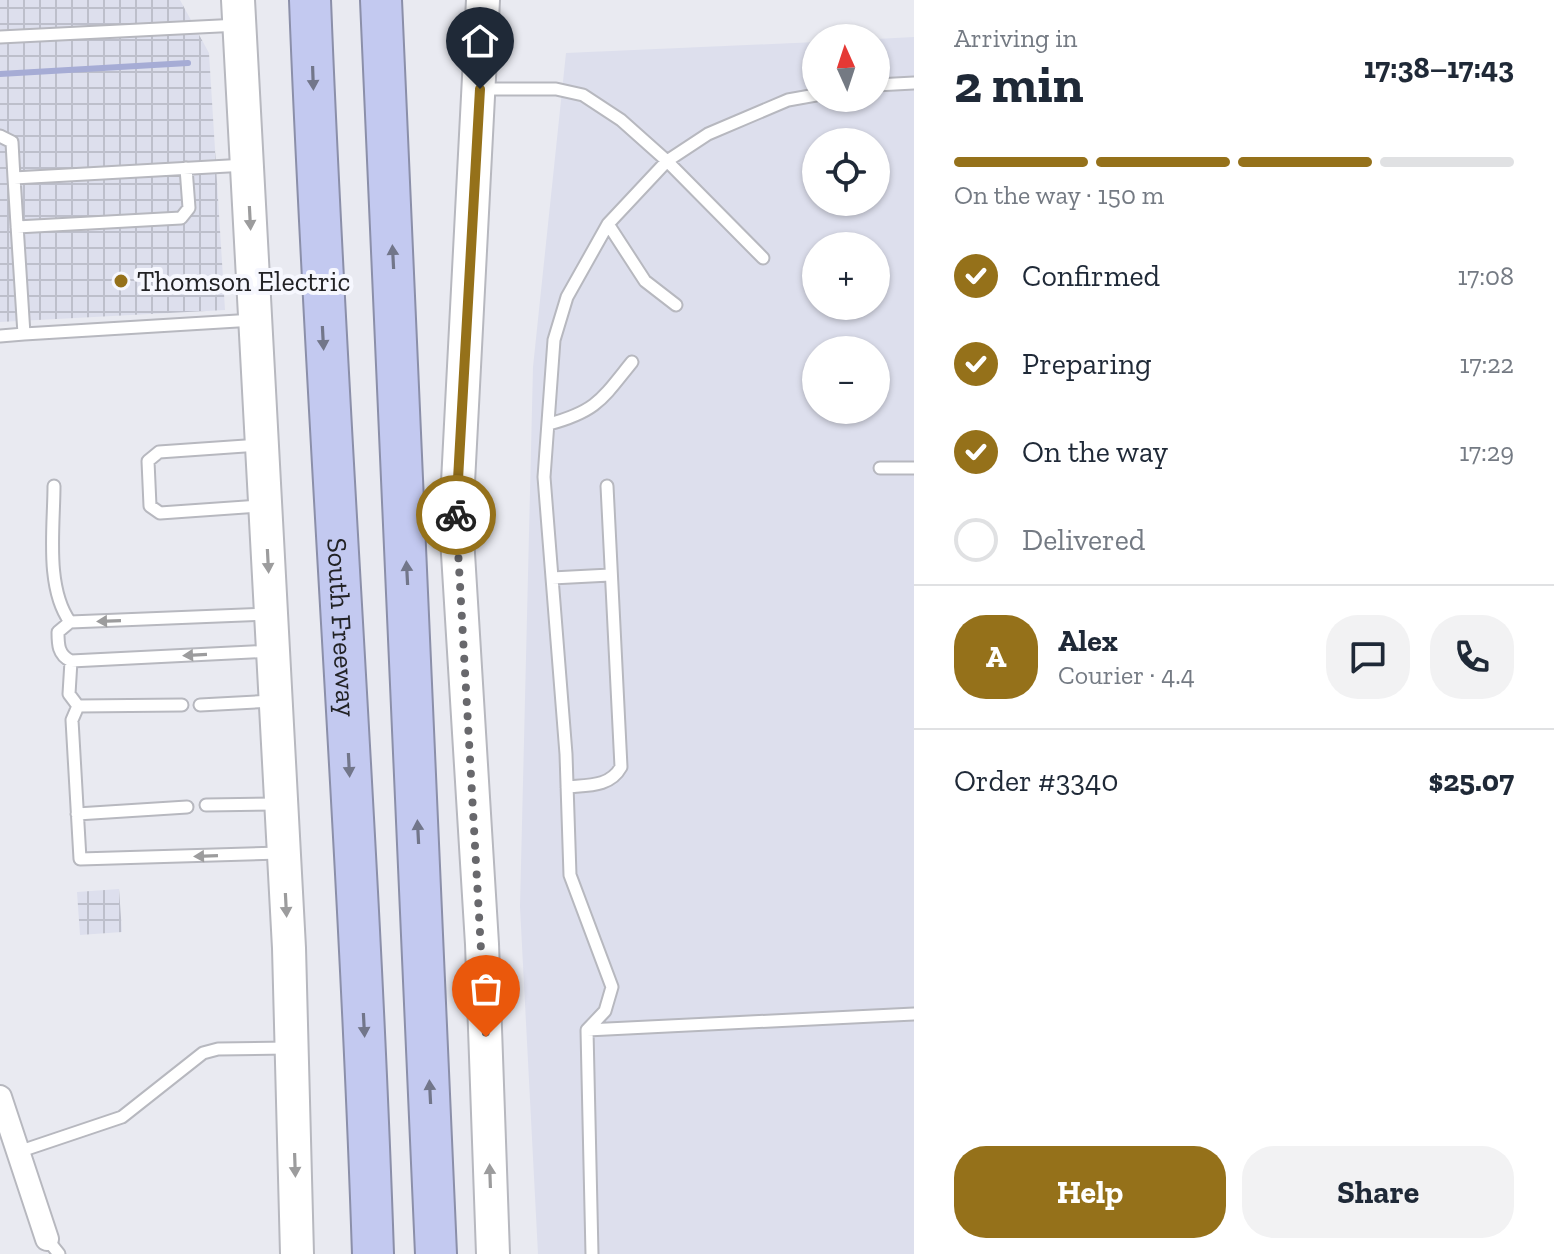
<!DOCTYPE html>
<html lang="en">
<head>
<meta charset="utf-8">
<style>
	:root { --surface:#fff; --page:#f2f2f3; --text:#1f2937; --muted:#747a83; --line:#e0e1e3; --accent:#95711a }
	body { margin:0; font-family:"Zilla Slab",serif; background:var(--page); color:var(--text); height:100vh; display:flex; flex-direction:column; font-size:30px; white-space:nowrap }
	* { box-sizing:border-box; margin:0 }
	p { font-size:26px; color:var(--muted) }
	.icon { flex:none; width:44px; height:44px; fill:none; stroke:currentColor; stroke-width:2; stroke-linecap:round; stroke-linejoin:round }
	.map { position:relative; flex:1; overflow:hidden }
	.side { display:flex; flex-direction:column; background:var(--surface); width:640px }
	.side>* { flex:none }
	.needle { width:52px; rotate:357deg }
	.controls { position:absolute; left:802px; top:24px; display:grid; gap:16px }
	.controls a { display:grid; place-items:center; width:88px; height:88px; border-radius:50%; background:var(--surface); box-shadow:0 2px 6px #0004; font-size:40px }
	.pin { position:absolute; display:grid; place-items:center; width:68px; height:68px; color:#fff; margin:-82px -34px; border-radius:50% 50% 50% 0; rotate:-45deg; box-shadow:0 0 8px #0007 }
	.pin .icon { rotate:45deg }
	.courier { position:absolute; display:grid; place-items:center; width:80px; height:80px; margin:-40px; border:6px solid #95711a; border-radius:50%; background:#fff; color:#222; box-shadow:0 2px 10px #0007 }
	.head em { font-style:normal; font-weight:800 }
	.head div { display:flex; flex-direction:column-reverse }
	.head { display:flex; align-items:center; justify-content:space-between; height:136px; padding:0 40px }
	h1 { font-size:52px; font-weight:800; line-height:60px }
	.bar { display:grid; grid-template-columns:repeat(4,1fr); gap:12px 8px; align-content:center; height:96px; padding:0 40px }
	.bar i { height:10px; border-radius:6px; background:var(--line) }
	.bar .active { background:var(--accent) }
	.bar p { grid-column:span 4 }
	.line { display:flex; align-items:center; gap:20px; padding:0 40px; border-top:2px solid var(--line) }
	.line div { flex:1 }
	.round { display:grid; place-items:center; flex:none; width:84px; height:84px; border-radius:32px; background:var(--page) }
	ol { padding:0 40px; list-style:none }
	li { display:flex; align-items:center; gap:24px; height:88px }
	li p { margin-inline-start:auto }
	li .icon { padding:8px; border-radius:50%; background:var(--accent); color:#fff; stroke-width:4 }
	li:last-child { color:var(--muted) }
	li i { width:44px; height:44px; border:4px solid var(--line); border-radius:50% }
	.cta { display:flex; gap:16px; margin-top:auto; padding:16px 40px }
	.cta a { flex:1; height:92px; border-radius:32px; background:var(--accent); color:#fff; font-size:32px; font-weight:800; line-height:92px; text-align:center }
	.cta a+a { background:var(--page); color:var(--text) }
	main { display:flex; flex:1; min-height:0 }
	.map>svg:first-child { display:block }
	.built { fill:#dddfed; fill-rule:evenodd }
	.industrial { fill:url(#industrial-grid) }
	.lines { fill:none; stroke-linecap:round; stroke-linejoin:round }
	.stream { stroke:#a6acd5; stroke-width:6 }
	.lane-casing { stroke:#b7b8bf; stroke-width:15 }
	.street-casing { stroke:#b7b8bf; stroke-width:26 }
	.secondary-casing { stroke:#b7b8bf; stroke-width:36 }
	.highway-casing { stroke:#8b8fa9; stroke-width:44 }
	.lane { stroke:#fff; stroke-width:11 }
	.street { stroke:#fff; stroke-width:22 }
	.secondary { stroke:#fff; stroke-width:32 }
	.highway { stroke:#c3c9f0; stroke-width:40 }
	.oneway { fill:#72768a }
	.oneway2 { fill:#9c9c9d }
	.done { stroke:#68686c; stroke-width:8; stroke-dasharray:0 14.4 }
	.route { stroke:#95711a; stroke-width:10 }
	.poi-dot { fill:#95711a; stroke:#f6f7fe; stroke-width:3 }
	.labels { text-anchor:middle; stroke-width:8; stroke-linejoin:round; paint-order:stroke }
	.poi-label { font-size:28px; fill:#222225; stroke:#f6f7fe; text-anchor:start }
	.street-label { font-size:28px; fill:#222225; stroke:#f6f7fe }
</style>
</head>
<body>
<main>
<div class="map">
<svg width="914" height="1254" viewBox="0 0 914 1254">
	<defs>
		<pattern id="industrial-grid" width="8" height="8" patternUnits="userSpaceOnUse" patternTransform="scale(2)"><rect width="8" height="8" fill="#dddfed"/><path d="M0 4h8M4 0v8" fill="none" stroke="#bdbfcb"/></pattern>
	</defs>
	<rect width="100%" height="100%" fill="#e9eaf1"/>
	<!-- built -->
	<path class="built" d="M914,37V1254H538L520,907L533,367L566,53L816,42V98H876V39ZM816,142H876V202H816ZM816,246H876V306H816ZM816,350H876V410H816Z"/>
	<!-- industrial -->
	<path class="industrial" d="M0,0H180L209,53L225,310L0,322Z
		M119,889L122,932L80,935L77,892Z"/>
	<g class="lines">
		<!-- stream -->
		<path class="stream" d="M0,74L188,63"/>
		<defs>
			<path id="lane" d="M0,37L239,25
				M876,85L914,83
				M480,89H556L583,95L621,120L667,161L763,258
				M0,136L12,142L14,178
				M246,165L14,178L24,334L254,320
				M608,224L645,281L676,305
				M17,227L181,218L189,208L186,168
				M0,336L24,334
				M549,424C597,411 602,399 632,362
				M880,468H914
				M54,486C54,527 45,587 70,622
				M261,506L160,513L150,506L148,461L159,452L261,445
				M552,578L610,575
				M71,661C58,655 58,644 58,632L70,622L270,614
				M182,705L78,706L69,694L71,661L272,651
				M200,705L272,701
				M78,706L72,720L80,859L280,853
				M567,787C588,785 610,787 621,767L607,486
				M206,805L278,804
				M77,814L187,807
				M587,1030L914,1014
				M18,1152L122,1117L203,1053L218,1049L288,1048
				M47,1239L59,1254
				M592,1254L587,1030L605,1011L612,987L570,875L566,754L544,477L554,340L567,297L608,224L667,161L708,134L788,100L816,95"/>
			<path id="street" d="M0,1097L47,1239"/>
			<path id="secondary" d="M238,0L289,948L297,1254
				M483,0L456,521L482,944L493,1254"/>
			<g id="highway">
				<path id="s1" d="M310,0C326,418 359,836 373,1254"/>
				<path d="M381,0L436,1254"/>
			</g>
		</defs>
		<!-- lane casing -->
		<use href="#lane" class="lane-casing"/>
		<!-- street casing -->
		<use href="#street" class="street-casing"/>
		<!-- secondary casing -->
		<use href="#secondary" class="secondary-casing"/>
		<!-- highway casing -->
		<use href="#highway" class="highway-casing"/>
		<!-- lane -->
		<use href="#lane" class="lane"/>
		<!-- street -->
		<use href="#street" class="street"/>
		<!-- secondary -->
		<use href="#secondary" class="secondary"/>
		<!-- highway -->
		<use href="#highway" class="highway"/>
	</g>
	<!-- one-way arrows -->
	<defs><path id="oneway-solid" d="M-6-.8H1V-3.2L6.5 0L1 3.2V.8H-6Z" transform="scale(2)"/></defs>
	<g class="oneway">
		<use href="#oneway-solid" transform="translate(313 78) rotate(88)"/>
		<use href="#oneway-solid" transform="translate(393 257) rotate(-93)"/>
		<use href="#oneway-solid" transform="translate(323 338) rotate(87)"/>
		<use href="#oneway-solid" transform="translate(407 573) rotate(-93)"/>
		<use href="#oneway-solid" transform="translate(349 765) rotate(87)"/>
		<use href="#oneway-solid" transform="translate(418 832) rotate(-93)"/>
		<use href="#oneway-solid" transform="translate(364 1025) rotate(87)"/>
		<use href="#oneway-solid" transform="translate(430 1092) rotate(-93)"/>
	</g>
	<g class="oneway2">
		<use href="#oneway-solid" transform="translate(250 218) rotate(87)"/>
		<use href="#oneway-solid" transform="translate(268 561) rotate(87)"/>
		<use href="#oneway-solid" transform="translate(109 621) rotate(178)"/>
		<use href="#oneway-solid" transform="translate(195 655) rotate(177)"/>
		<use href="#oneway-solid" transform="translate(206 856) rotate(178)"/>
		<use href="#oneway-solid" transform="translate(286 905) rotate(87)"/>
		<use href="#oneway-solid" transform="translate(295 1165) rotate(88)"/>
		<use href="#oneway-solid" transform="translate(490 1176) rotate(-92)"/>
	</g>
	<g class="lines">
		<!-- done -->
		<path class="done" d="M456,515L486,1037"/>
		<!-- route -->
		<path class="route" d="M456,515L480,89"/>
	</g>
	<!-- markers -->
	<circle class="poi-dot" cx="121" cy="281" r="8"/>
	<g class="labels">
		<!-- poi labels -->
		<g class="poi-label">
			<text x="137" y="291">Thomson Electric</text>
		</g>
		<!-- street labels -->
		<g class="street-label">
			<text dy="10" stroke="none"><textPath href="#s1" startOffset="628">South Freeway</textPath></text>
		</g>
	</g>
</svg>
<div class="controls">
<a><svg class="needle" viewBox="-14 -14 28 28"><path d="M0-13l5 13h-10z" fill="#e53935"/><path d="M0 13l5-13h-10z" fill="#747a83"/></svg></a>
<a><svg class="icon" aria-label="locate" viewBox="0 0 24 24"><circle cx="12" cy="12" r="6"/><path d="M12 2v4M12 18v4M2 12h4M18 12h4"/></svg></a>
<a>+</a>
<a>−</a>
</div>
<div class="pin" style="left:486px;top:1037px;background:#ea580c"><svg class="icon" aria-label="bag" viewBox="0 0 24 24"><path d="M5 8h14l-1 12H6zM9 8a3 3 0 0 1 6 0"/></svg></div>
<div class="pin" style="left:480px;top:89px;background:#1f2937"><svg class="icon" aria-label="home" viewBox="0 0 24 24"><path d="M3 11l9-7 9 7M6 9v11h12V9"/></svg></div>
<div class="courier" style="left:456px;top:515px"><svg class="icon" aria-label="bike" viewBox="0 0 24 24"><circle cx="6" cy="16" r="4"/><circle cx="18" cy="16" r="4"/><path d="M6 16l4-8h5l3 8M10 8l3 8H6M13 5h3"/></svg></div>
</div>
<section class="side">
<div class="head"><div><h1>2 min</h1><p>Arriving in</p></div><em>17:38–17:43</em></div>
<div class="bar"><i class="active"></i><i class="active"></i><i class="active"></i><i></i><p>On the way · 150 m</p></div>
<ol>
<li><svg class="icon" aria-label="check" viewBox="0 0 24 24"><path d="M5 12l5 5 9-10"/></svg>Confirmed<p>17:08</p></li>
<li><svg class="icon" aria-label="check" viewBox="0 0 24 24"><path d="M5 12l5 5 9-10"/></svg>Preparing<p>17:22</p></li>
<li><svg class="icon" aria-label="check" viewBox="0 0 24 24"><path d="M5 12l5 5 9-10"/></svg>On the way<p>17:29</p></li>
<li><i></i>Delivered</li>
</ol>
<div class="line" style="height:144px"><b class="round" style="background:var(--accent);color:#fff">A</b><div><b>Alex</b><p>Courier · 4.4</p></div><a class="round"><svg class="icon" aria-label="chat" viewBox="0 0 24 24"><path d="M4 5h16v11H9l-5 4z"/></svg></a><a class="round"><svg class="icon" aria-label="phone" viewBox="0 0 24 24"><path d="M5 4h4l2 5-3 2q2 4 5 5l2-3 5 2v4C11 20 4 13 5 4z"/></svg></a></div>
<div class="line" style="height:104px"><div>Order #3340</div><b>$25.07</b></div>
<div class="cta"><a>Help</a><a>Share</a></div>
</section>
</main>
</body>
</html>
